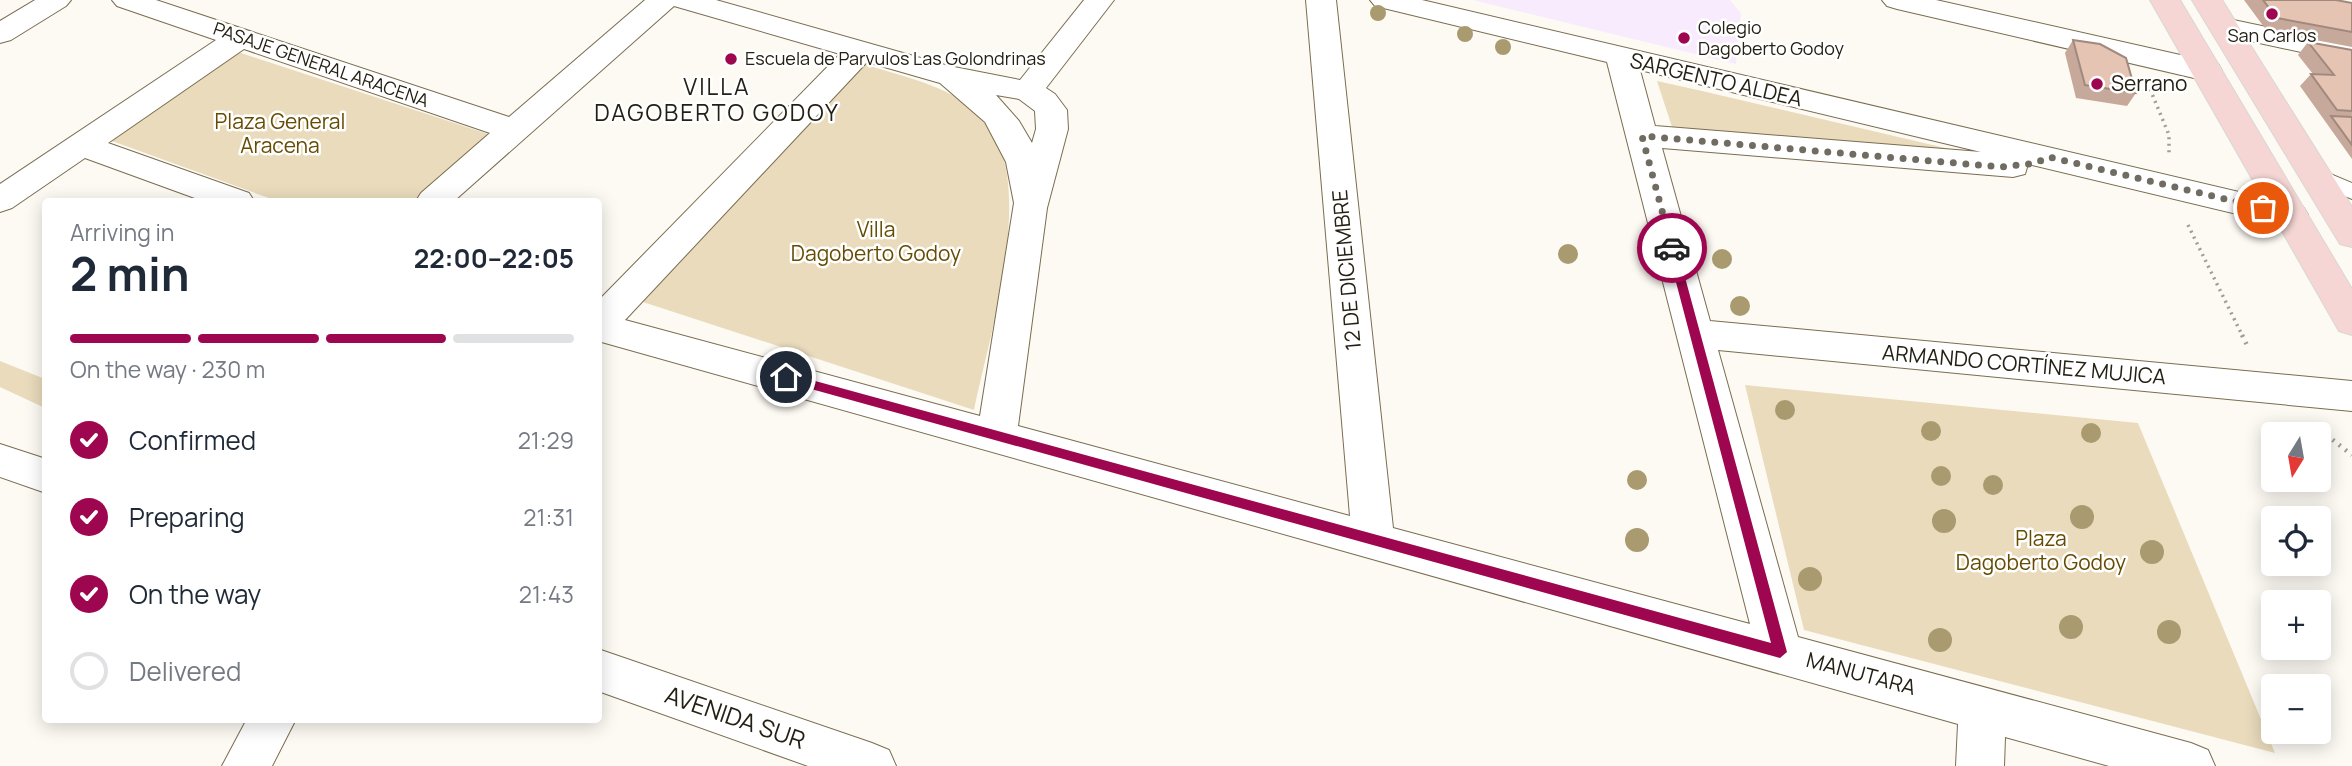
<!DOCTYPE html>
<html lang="en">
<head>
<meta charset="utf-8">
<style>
	:root { --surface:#fff; --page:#f6f6f7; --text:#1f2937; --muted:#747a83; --line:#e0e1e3; --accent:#9e0750 }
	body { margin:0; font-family:Manrope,sans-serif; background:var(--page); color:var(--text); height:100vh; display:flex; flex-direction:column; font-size:26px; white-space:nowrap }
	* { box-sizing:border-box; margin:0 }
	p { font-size:23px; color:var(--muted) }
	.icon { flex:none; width:38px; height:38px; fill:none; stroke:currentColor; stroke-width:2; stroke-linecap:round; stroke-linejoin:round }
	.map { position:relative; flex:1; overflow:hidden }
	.drawer { position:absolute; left:42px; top:198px; width:560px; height:525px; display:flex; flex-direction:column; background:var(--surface); border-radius:7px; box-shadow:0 4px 18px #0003 }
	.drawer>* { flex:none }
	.needle { width:46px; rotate:191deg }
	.controls { position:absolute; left:2261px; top:422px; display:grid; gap:14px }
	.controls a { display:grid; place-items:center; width:70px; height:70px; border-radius:7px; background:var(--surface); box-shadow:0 4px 18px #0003; font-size:35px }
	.pin { position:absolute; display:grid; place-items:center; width:60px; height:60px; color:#fff; margin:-30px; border:4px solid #fff; border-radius:50%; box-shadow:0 2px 7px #0007 }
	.courier { position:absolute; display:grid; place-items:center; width:70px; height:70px; margin:-35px; border:5px solid #9e0750; border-radius:50%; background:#fff; color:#222; box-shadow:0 2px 9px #0007 }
	.head em { font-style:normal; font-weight:700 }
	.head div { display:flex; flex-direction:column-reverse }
	.head { display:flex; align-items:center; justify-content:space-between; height:119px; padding:0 28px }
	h1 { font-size:46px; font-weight:700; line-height:52px }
	.bar { display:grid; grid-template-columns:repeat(4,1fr); gap:10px 7px; align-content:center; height:84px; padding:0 28px }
	.bar i { height:9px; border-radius:5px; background:var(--line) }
	.bar .on { background:var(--accent) }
	.bar p { grid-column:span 4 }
	ol { padding:0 28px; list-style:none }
	li { display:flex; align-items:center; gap:21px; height:77px }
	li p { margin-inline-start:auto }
	li .icon { padding:7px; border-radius:50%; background:var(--accent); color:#fff; stroke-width:4 }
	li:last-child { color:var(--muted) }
	li i { width:38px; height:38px; border:4px solid var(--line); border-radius:50% }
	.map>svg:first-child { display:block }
	.education { fill:#f9ebfe }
	.green { fill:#e9dbbc }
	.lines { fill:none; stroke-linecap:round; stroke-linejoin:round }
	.lane-casing { stroke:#7a6d50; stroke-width:2 }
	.street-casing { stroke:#7a6d50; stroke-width:2 }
	.primary-casing { stroke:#d8d7d5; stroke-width:2 }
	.path-far1 { stroke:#a19d95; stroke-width:3.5; stroke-dasharray:2 4.5; stroke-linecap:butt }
	.path { stroke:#a19d95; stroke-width:4.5; stroke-dasharray:2 6; stroke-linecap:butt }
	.lane { fill:#fff; fill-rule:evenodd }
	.street { fill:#fff; fill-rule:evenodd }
	.primary { fill:#f5d6d4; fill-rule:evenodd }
	.tree { fill:#aa9a6f }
	.wall { fill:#c6a99a }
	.building { fill:#e6c4b3; stroke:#a1897d; stroke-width:2 }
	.route { fill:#9e0750 }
	.done { stroke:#716c62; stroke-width:7; stroke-dasharray:0 12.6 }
	.poi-dot { fill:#9e0750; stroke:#fff; stroke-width:2.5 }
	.labels { text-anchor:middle; stroke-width:5; stroke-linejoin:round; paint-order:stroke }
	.far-poi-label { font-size:18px; fill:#252014; stroke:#fff; text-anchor:start }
	.far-street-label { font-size:18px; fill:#252014; stroke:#fff }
	.street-label { font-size:21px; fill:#252014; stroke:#fff }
	.poi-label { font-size:21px; fill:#252014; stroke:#fff; text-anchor:start }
	.park-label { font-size:21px; fill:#664c03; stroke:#fff }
	.neighbourhood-label { font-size:23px; letter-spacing:2px; fill:#252014; stroke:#fff }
	.near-street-label { font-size:24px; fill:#252014; stroke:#fff }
</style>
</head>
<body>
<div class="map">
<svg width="2352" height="766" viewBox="0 0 2352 766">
	<rect width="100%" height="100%" fill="#fdfaf4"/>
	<!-- education -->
	<path class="education" d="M1473,0H1730L1741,13L1736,64Z"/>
	<!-- green -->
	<path class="green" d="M238,52L494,136L417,201H277L112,141Z
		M863,64C904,77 959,87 987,123C1037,186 989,337 974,410L643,302Z
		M1657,81L1702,91L1975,155L1673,130Z
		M0,361L45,379V408L0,387Z
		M1745,385L2138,423L2275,753L1804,630Z"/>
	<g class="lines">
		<defs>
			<path id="lane" d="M2316,168L2352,183V199L2308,180L2305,175L2308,170Z"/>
			<path id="street" d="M35,0H71L66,6L11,40L0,43V21Z
				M112,0H156L509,117L645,0H716L949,66L1020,80L1084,0H1114L1046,88L1055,94L1067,110L1068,129L1047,208L1018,426L1350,516L1306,0H1336L1393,528L1750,624L1607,62L1375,6L1370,0H1422L2303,207L2308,215L2303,223L2291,227L2028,164L2025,174L2013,177L1662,148L1710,321L2352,381V411L1718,350L1798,637L2191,743L2208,750L2215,766H2109L2005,737L2004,766H1956L1958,724L598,341V301L840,54L674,6L454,201H416L421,193L490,133L244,49L108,143L249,193L254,201H203L85,158L12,208L0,212V184L216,40L117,6ZM867,62L940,83L985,122L1006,162L1014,203L980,416L625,320ZM1640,70L1981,152L1655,126ZM996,95L1019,99L1035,111L1036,129L1032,143L1019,121Z
				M1882,0H1936L2207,61L2218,64L2222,71L2218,78L2207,81L1897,9L1887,6Z
				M2224,18L2352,45V63L2213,33L2209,27L2213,21Z
				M0,444L46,459V493L0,477Z
				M598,649L872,743L889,750L896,766H808L598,691Z
				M247,719H296L272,766H222Z"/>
			<path id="primary" d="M2150,0H2180L2352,289V335L2339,331Z
				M2192,0H2222L2352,207V247L2340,244Z"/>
		</defs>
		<!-- lane casing -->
		<use href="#lane" class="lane-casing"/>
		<!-- street casing -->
		<use href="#street" class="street-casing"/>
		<!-- primary casing -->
		<use href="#primary" class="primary-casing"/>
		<!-- path-far1 -->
		<path class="path-far1" d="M2150,89L2169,135V154
			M2188,225L2243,337"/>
		<!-- path -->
		<path class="path" d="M2242,335L2249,349
			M2320,430L2352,455"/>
		<!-- lane -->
		<use href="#lane" class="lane"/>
		<!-- street -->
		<use href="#street" class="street"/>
		<!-- primary -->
		<use href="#primary" class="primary"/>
	</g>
	<!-- trees -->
	<g class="tree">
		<circle cx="1378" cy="13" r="8"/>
		<circle cx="1465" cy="34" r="8"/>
		<circle cx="1503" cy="47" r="8"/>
		<circle cx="1568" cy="254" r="10"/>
		<circle cx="1722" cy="259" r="10"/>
		<circle cx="1740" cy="306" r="10"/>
		<circle cx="1785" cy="410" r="10"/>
		<circle cx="1931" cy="431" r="10"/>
		<circle cx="2091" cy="433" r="10"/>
		<circle cx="1941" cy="476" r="10"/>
		<circle cx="1637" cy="480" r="10"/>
		<circle cx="1993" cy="485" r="10"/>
		<circle cx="2082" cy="517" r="12"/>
		<circle cx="1944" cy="521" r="12"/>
		<circle cx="1637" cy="540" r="12"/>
		<circle cx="2152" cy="552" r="12"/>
		<circle cx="1810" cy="579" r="12"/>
		<circle cx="2071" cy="627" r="12"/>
		<circle cx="2169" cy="632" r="12"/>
		<circle cx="1940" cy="640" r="12"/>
	</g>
	<!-- wall -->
	<path class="wall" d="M2244,0H2336L2352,3V47L2267,31Z
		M2073,40L2136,93L2127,106L2076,98L2065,53Z
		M2308,42L2352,50V159L2300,86L2311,74H2313L2298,55Z"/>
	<!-- building -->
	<path class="building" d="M2263,0H2336L2352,3V32L2277,18Z
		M2073,40L2100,44L2126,58L2136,93L2085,85Z
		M2308,42L2352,50V111L2337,110L2311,74L2334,75Z
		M2331,116L2352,117V145Z"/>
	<!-- route -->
	<path class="route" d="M1672,244L1677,248L1787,652L1780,658L786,382L780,377L786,373L1771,643L1667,248Z"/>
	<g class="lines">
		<!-- done -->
		<path class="done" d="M1672,248L1642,136L2002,167L2036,163L2049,157L2263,208"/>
	</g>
	<!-- markers -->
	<g class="poi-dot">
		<circle cx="2272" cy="14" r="7"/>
		<circle cx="1684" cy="38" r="7"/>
		<circle cx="731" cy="59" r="7"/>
		<circle cx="2097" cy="84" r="7"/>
	</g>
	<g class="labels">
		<!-- far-poi labels -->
		<g class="far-poi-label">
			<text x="1698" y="34">Colegio<tspan x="1698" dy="21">Dagoberto Godoy</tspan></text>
			<text x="2272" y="42" text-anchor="middle">San Carlos</text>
			<text x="745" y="65">Escuela de Parvulos Las Golondrinas</text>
		</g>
		<!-- far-street labels -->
		<g class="far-street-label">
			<text transform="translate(321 65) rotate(19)" y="6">PASAJE GENERAL ARACENA</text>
		</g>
		<!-- street labels -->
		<g class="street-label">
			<text transform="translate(1716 80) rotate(13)" y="7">SARGENTO ALDEA</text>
			<text transform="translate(1347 270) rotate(-95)" y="7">12 DE DICIEMBRE</text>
			<text transform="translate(2024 365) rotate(5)" y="7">ARMANDO CORTÍNEZ MUJICA</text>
			<text transform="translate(1861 674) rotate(15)" y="7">MANUTARA</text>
		</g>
		<!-- poi labels -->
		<g class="poi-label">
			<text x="2111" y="91">Serrano</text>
		</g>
		<!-- park labels -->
		<g class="park-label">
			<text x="280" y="129">Plaza General<tspan x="280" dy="24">Aracena</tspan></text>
			<text x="876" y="237">Villa<tspan x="876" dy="24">Dagoberto Godoy</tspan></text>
			<text x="2041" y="546">Plaza<tspan x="2041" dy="24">Dagoberto Godoy</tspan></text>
		</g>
		<!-- neighbourhood labels -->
		<g class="neighbourhood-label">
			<text x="717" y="95">VILLA<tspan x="717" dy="26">DAGOBERTO GODOY</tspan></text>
		</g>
		<!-- near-street labels -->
		<g class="near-street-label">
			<text transform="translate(735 718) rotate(19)" y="8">AVENIDA SUR</text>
		</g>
	</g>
</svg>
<div class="controls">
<a><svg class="needle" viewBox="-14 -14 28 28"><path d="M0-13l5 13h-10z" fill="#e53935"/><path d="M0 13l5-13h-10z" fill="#747a83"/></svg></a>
<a><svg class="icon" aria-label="locate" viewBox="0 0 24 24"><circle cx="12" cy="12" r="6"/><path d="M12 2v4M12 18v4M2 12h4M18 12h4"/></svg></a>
<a>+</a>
<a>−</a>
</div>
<div class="pin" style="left:2263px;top:208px;background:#ea580c"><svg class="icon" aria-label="bag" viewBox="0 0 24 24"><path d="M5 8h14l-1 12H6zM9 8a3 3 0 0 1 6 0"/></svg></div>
<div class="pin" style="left:786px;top:377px;background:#1f2937"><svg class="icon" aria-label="home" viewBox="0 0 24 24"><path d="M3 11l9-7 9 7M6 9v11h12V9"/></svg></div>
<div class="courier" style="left:1672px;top:248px"><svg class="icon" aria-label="car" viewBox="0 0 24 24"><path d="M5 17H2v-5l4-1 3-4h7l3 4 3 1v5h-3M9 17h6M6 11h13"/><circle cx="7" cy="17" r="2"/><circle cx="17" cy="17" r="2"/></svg></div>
<section class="drawer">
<div class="head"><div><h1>2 min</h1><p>Arriving in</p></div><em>22:00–22:05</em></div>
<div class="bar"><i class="on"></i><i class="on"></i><i class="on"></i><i></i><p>On the way · 230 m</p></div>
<ol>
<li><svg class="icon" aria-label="check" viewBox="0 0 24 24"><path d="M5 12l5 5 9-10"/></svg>Confirmed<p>21:29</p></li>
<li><svg class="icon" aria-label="check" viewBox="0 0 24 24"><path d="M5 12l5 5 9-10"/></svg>Preparing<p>21:31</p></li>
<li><svg class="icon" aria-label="check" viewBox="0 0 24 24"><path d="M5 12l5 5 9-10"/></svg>On the way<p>21:43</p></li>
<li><i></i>Delivered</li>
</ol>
</section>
</div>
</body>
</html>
